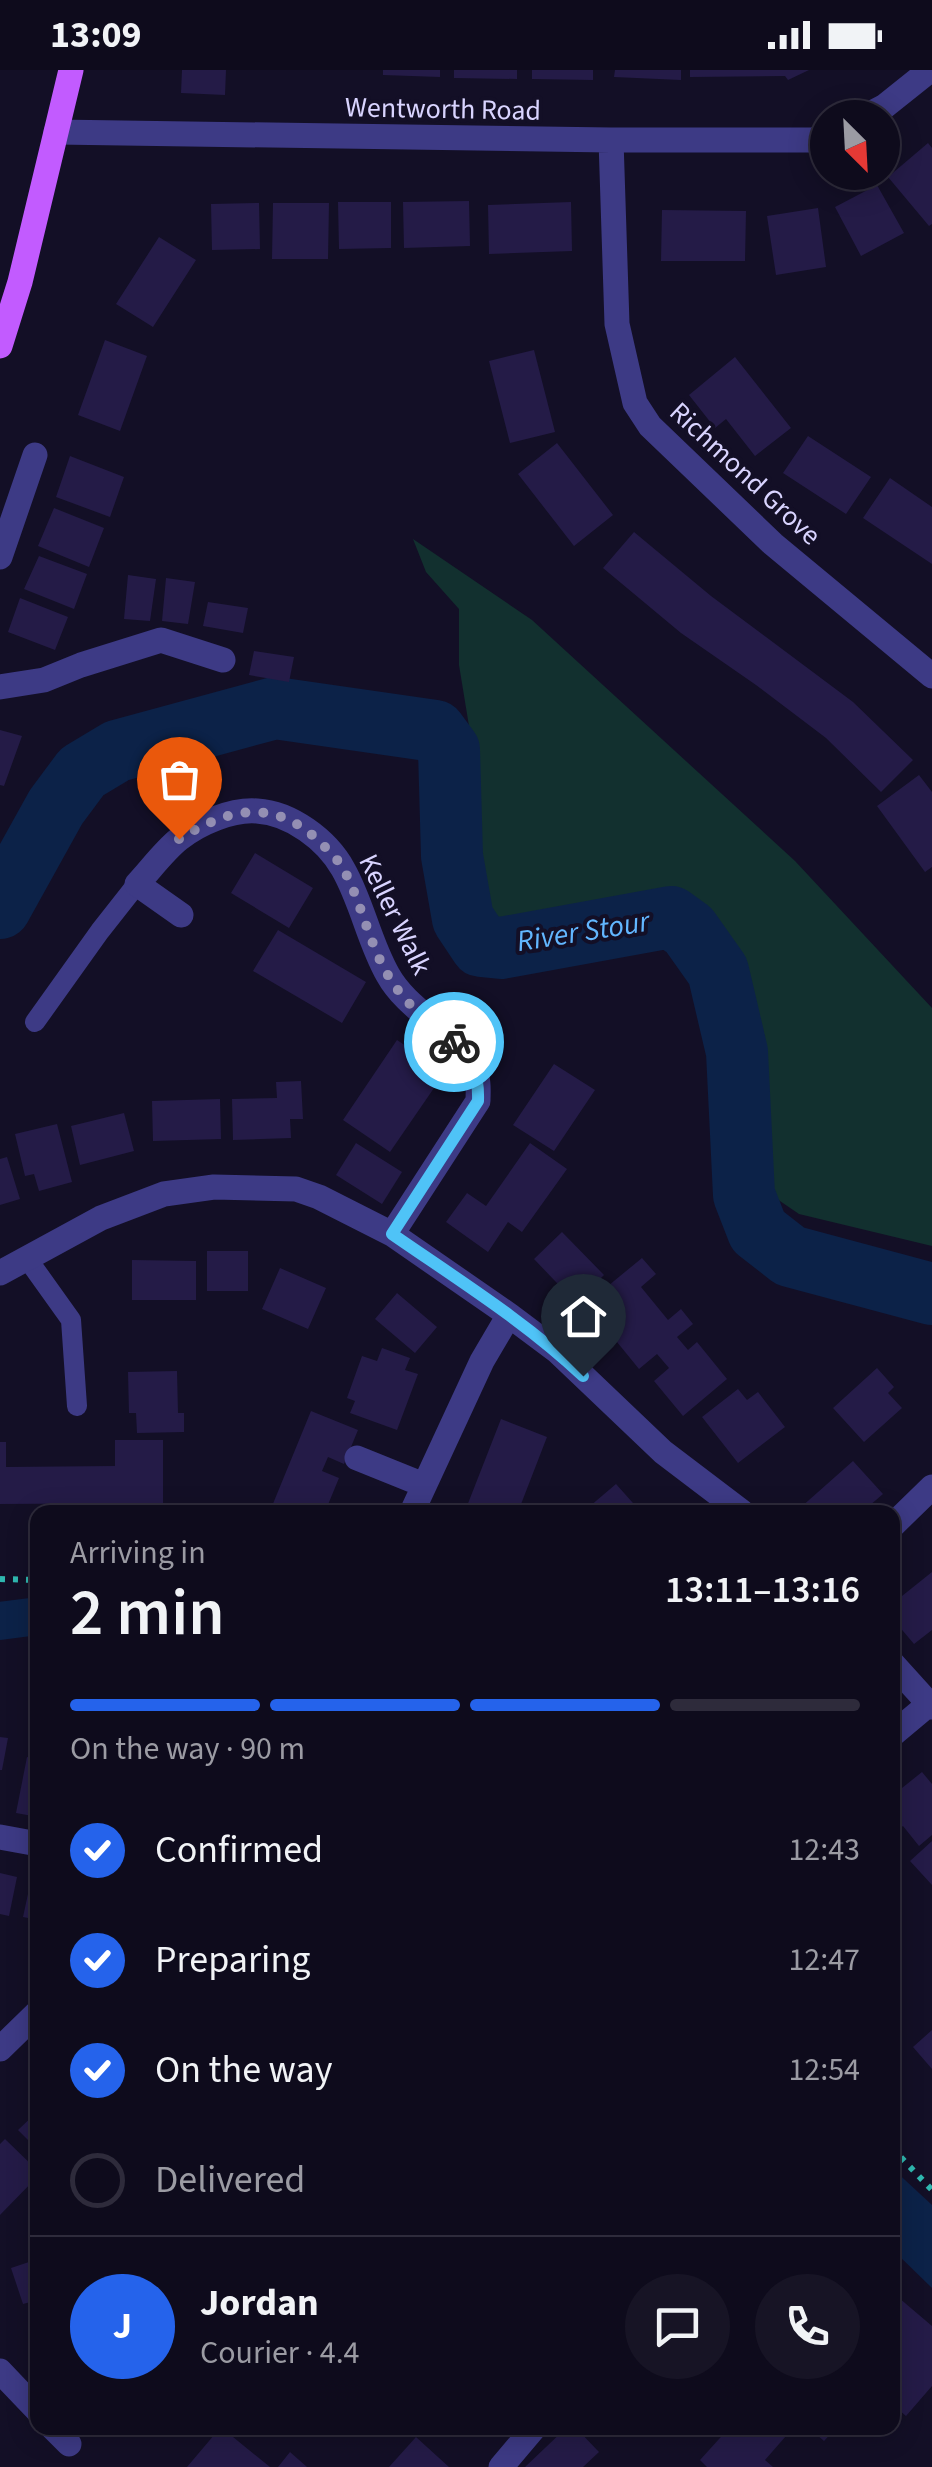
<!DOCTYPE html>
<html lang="en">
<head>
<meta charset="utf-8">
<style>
	:root { --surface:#0e0b1c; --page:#171425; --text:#f1f3f6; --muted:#9b9ba3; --line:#2e2b3b; --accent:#2563eb }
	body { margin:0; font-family:"Source Sans 3",sans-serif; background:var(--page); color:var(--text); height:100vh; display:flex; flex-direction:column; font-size:38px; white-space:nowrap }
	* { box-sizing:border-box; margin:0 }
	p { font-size:32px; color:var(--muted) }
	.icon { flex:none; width:55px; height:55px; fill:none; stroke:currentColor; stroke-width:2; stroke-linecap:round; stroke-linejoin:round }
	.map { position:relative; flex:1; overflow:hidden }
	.sheet { position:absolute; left:30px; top:1435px; width:870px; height:930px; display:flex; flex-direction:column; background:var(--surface); border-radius:20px; box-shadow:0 5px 25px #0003,0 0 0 2px var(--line) }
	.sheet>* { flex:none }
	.needle { width:65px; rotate:156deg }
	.buttons { position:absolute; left:810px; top:30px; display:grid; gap:20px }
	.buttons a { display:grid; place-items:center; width:90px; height:90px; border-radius:50%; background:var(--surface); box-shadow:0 5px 25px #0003,0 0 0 2px var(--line); font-size:50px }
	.pin { position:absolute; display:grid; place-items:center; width:85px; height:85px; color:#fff; margin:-102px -42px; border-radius:50% 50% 50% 0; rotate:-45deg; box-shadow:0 0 10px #0007 }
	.pin .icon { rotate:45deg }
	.courier { position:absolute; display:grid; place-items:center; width:100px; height:100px; margin:-50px; border:8px solid #4fc3f7; border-radius:50%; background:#fff; color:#222; box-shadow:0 2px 12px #0007 }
	.head em { font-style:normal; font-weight:600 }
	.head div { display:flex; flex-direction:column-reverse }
	.head { display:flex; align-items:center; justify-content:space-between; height:170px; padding:0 40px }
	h1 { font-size:65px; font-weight:600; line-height:75px }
	.bar { display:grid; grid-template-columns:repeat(4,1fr); gap:15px 10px; align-content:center; height:120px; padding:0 40px }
	.bar i { height:12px; border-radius:8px; background:var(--line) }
	.bar .selected { background:var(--accent) }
	.bar p { grid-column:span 4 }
	.line { display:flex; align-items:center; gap:25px; padding:0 40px; border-top:2px solid var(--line) }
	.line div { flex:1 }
	.round { display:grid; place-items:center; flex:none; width:105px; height:105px; border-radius:52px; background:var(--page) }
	ol { padding:0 40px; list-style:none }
	li { display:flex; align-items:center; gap:30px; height:110px }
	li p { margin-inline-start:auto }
	li .icon { padding:10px; border-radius:50%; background:var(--accent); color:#fff; stroke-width:4 }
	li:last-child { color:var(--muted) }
	li i { width:55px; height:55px; border:5px solid var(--line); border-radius:50% }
	.status { display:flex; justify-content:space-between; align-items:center; height:70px; padding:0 50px; background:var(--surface); direction:ltr }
	.status svg { height:28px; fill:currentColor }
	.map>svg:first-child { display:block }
	.green { fill:#12302f }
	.water { fill:#0c2248 }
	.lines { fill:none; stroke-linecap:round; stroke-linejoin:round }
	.canal { stroke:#0c2248; stroke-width:38 }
	.river { stroke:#0c2248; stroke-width:62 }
	.building { fill:#241b47 }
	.path { stroke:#2fb8b0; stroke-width:6; stroke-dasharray:5 8; stroke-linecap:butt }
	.service { stroke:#3d3a85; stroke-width:20 }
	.minor { stroke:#3d3a85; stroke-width:25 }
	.primary { stroke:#c25bff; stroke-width:25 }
	.done { stroke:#948fb3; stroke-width:10; stroke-dasharray:0 18 }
	.route { stroke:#4fc3f7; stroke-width:12 }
	.labels { text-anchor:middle; stroke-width:8; stroke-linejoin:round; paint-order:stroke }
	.street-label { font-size:28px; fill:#d9d4ff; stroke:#130f26 }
	.water-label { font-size:30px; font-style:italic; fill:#62b6ff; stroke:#130f26 }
</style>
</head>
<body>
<div class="status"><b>13:09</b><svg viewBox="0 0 49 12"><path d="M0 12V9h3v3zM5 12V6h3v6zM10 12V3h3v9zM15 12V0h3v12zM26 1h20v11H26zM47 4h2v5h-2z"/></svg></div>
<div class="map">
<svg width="932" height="2397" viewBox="0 0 932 2397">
	<rect width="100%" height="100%" fill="#130f26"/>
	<!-- green -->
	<path class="green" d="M413,469L532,550L795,791L932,938V1176L799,1144L758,1116L757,1007L719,869L676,838L518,861L479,833L467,717L469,656L459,595V539L426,502Z"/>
	<!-- water -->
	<path class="water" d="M892,2098L932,2135V2218L893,2180Z"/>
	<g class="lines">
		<!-- canal -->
		<path class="canal" d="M0,1551L38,1546"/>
		<!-- river -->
		<path class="river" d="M0,838L56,737L82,702L117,681L275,638L435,661L449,680L452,786L463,849L481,876L501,878L671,847L689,860L718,901L737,982L744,1125L758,1161L790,1186L932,1224"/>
	</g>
	<!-- building -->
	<path class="building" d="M182,0H226L225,25L181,23Z
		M383,0H440V7L383,5Z
		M454,0H517V9L454,8Z
		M532,0H593V10L532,9Z
		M615,0H681V10L614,7Z
		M690,0H809L788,10L785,6L690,7Z
		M928,73L932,78V154L929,156L888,107Z
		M877,115L904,163L861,186L835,137Z
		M469,131L470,176L404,178L403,132Z
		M338,132H391V178L339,179Z
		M571,132L572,181L489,184L488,135Z
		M259,133L260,179L212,180L211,134Z
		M273,133H329L328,189H272Z
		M818,138L826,197L776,205L767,146Z
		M662,140L746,141L745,191H661Z
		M159,167L196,190L153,257L116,234Z
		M105,270L147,286L120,361L78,345Z
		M534,280L555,362L510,373L489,291Z
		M735,287L791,358L755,386L726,349L715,358L689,325Z
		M808,366L871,407L846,444L783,403Z
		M557,373L613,445L574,476L518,404Z
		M70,386L124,407L110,447L56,427Z
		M890,408L932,437V494L863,448Z
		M54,438L104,458L89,497L38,476Z
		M634,462L711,526L853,632L913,690L881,722L826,668L756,615L681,563L603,498Z
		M39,486L87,504L74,539L24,519Z
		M128,505L156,509L150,551L124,549Z
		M166,508L195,512L188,554L162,551Z
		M20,528L68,547L55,580L8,562Z
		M208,532L248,538L243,563L203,556Z
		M254,581L294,587L289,612L249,605Z
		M0,660L22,666L4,716L0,715Z
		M919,705L932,722V797L925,802L877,736Z
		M255,783L313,818L289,858L231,823Z
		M278,860L366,912L342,953L253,901Z
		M397,970L445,1002L390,1082L343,1050Z
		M554,994L595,1020L554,1081L513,1055Z
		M301,1011L303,1049H290L291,1068L233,1070L232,1029L277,1028L276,1012Z
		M220,1029L221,1069L153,1071L152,1031Z
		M124,1043L134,1081L80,1095L71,1056Z
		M57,1054L72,1112L39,1121L34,1104L25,1106L15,1064Z
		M356,1073L402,1102L382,1134L336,1105Z
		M530,1073L567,1099L522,1162L508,1152L488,1182L446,1152L467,1123L486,1136Z
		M7,1087L20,1129L0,1135V1089Z
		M562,1162L604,1205L576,1233L534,1189Z
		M207,1181H248V1221H207Z
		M642,1188L656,1204L641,1217L668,1250L681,1239L693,1254L677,1267L688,1280L697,1272L727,1309L683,1346L654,1311L669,1298L657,1284L639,1299L586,1234Z
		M132,1190L196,1191V1230H132Z
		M280,1198L326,1218L308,1259L262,1239Z
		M397,1223L437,1257L415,1283L375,1249Z
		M382,1278L410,1288L405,1300L418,1304L397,1360L350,1343L355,1331L347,1328L362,1286L377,1291Z
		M877,1298L894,1317L888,1323L902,1338L864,1372L833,1338Z
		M177,1301L178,1343H184V1362L137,1363L136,1343H129L128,1302Z
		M738,1319L747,1330L758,1322L785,1357L738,1393L702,1347Z
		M311,1341L358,1360L344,1394L328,1387L322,1401L339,1408L325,1442H275L270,1441Z
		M501,1349L547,1367L518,1442H483L467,1436Z
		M115,1370H163V1433L0,1434V1372H6V1397L115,1396Z
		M853,1391L883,1424L862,1442H804L800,1438Z
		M616,1414L641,1442H583Z
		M932,1502V1560L914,1574L892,1548V1534Z
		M0,1667L8,1668L2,1700H0Z
		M27,1687L38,1690V1747L16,1743Z
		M922,1702L932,1714V1765L919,1776L903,1756L892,1764V1726Z
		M932,1771V1815L910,1791Z
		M0,1803L17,1807L9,1846L0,1844Z
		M31,1810L38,1811V1850L23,1847Z
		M932,1960V1999L913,1977Z
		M38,2041V2080L18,2060Z
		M5,2069L38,2101V2106L0,2145V2074Z
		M38,2189V2230L23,2234L11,2198Z
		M892,2222L932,2256V2316L906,2346L892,2334Z
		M220,2358H222L270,2397H187Z
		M566,2358H576L599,2382L583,2397H525Z
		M729,2358H793L765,2390L773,2397H707L700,2390Z
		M809,2358H836L824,2371Z
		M416,2367L449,2397H389Z
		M290,2382L307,2397H278Z"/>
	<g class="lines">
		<!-- path -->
		<path class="path" d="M0,1509L38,1510
			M892,2078L932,2120"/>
		<!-- service -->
		<path class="service" d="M35,952L100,861L137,814
			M26,1187L71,1250L77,1336"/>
		<!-- minor -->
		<path class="minor" d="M862,48L885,36L930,0
			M56,62L611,70H813L828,64
			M611,70L617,254L635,333L650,356L773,474L932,606
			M0,487L35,385
			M0,617L44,610L81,595L161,570L223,590
			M181,845L137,814C151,799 164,781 179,769C199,753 232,739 257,741C291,743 327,770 343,799C362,832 369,872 388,905C410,945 465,964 477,1008C479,1015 478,1024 478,1031L392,1164
			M0,1203L101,1148L164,1124L214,1117L296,1119L319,1127L392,1164L509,1245L557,1281L663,1382L742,1442
			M357,1388L424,1415
			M412,1442L482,1291L509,1245
			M892,1456L932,1417
			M892,1593L932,1637
			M892,1665L929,1634
			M0,1767L38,1774
			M0,1979L38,1942
			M0,2301L38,2341
			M53,2358L69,2374
			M501,2397L534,2358"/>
		<!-- primary -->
		<path class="primary" d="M0,276L20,212L71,0"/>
	</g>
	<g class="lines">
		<!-- done -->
		<path class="done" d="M179,769C228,739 272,727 319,771C328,780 338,789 344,800C362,834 369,874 389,907C398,922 411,937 425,948C435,956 446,961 454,972"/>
		<!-- route -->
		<path class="route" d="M454,972C472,994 479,1002 478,1031L392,1164C457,1209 526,1252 583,1306"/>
	</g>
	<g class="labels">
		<!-- street labels -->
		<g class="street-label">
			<text transform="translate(443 38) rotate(1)" y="10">Wentworth Road</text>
			<text transform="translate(746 403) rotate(43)" y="10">Richmond Grove</text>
			<text transform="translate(396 844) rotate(64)" y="10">Keller Walk</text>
		</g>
		<!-- water labels -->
		<g class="water-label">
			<text transform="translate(583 861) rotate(-9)" y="10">River Stour</text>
		</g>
	</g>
</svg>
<div class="buttons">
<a><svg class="needle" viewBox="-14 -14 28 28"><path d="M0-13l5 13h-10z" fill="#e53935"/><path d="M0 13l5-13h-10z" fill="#9b9ba3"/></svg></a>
</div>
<div class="pin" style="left:179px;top:769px;background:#ea580c"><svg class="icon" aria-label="bag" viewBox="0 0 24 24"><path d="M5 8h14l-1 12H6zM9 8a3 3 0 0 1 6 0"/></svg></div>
<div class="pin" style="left:583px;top:1306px;background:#1f2937"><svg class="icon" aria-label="home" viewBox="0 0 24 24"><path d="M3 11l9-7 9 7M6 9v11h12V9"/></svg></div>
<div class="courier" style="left:454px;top:972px"><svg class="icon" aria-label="bike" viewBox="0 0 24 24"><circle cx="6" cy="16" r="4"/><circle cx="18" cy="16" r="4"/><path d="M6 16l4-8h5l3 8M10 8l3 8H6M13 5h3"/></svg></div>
<section class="sheet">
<div class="head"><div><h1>2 min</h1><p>Arriving in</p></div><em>13:11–13:16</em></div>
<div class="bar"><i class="selected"></i><i class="selected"></i><i class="selected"></i><i></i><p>On the way · 90 m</p></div>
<ol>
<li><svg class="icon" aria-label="check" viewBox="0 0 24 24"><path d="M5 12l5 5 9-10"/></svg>Confirmed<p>12:43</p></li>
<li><svg class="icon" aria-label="check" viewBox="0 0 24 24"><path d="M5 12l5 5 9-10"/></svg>Preparing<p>12:47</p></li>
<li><svg class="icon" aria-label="check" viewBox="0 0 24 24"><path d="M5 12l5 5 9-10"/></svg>On the way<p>12:54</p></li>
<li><i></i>Delivered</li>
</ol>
<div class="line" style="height:180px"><b class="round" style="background:var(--accent);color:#fff">J</b><div><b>Jordan</b><p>Courier · 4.4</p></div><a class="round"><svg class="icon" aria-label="chat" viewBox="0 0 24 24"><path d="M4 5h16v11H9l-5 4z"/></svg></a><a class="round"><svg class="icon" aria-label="phone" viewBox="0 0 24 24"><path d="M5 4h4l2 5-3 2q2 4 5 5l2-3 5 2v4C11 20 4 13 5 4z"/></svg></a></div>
</section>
</div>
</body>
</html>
